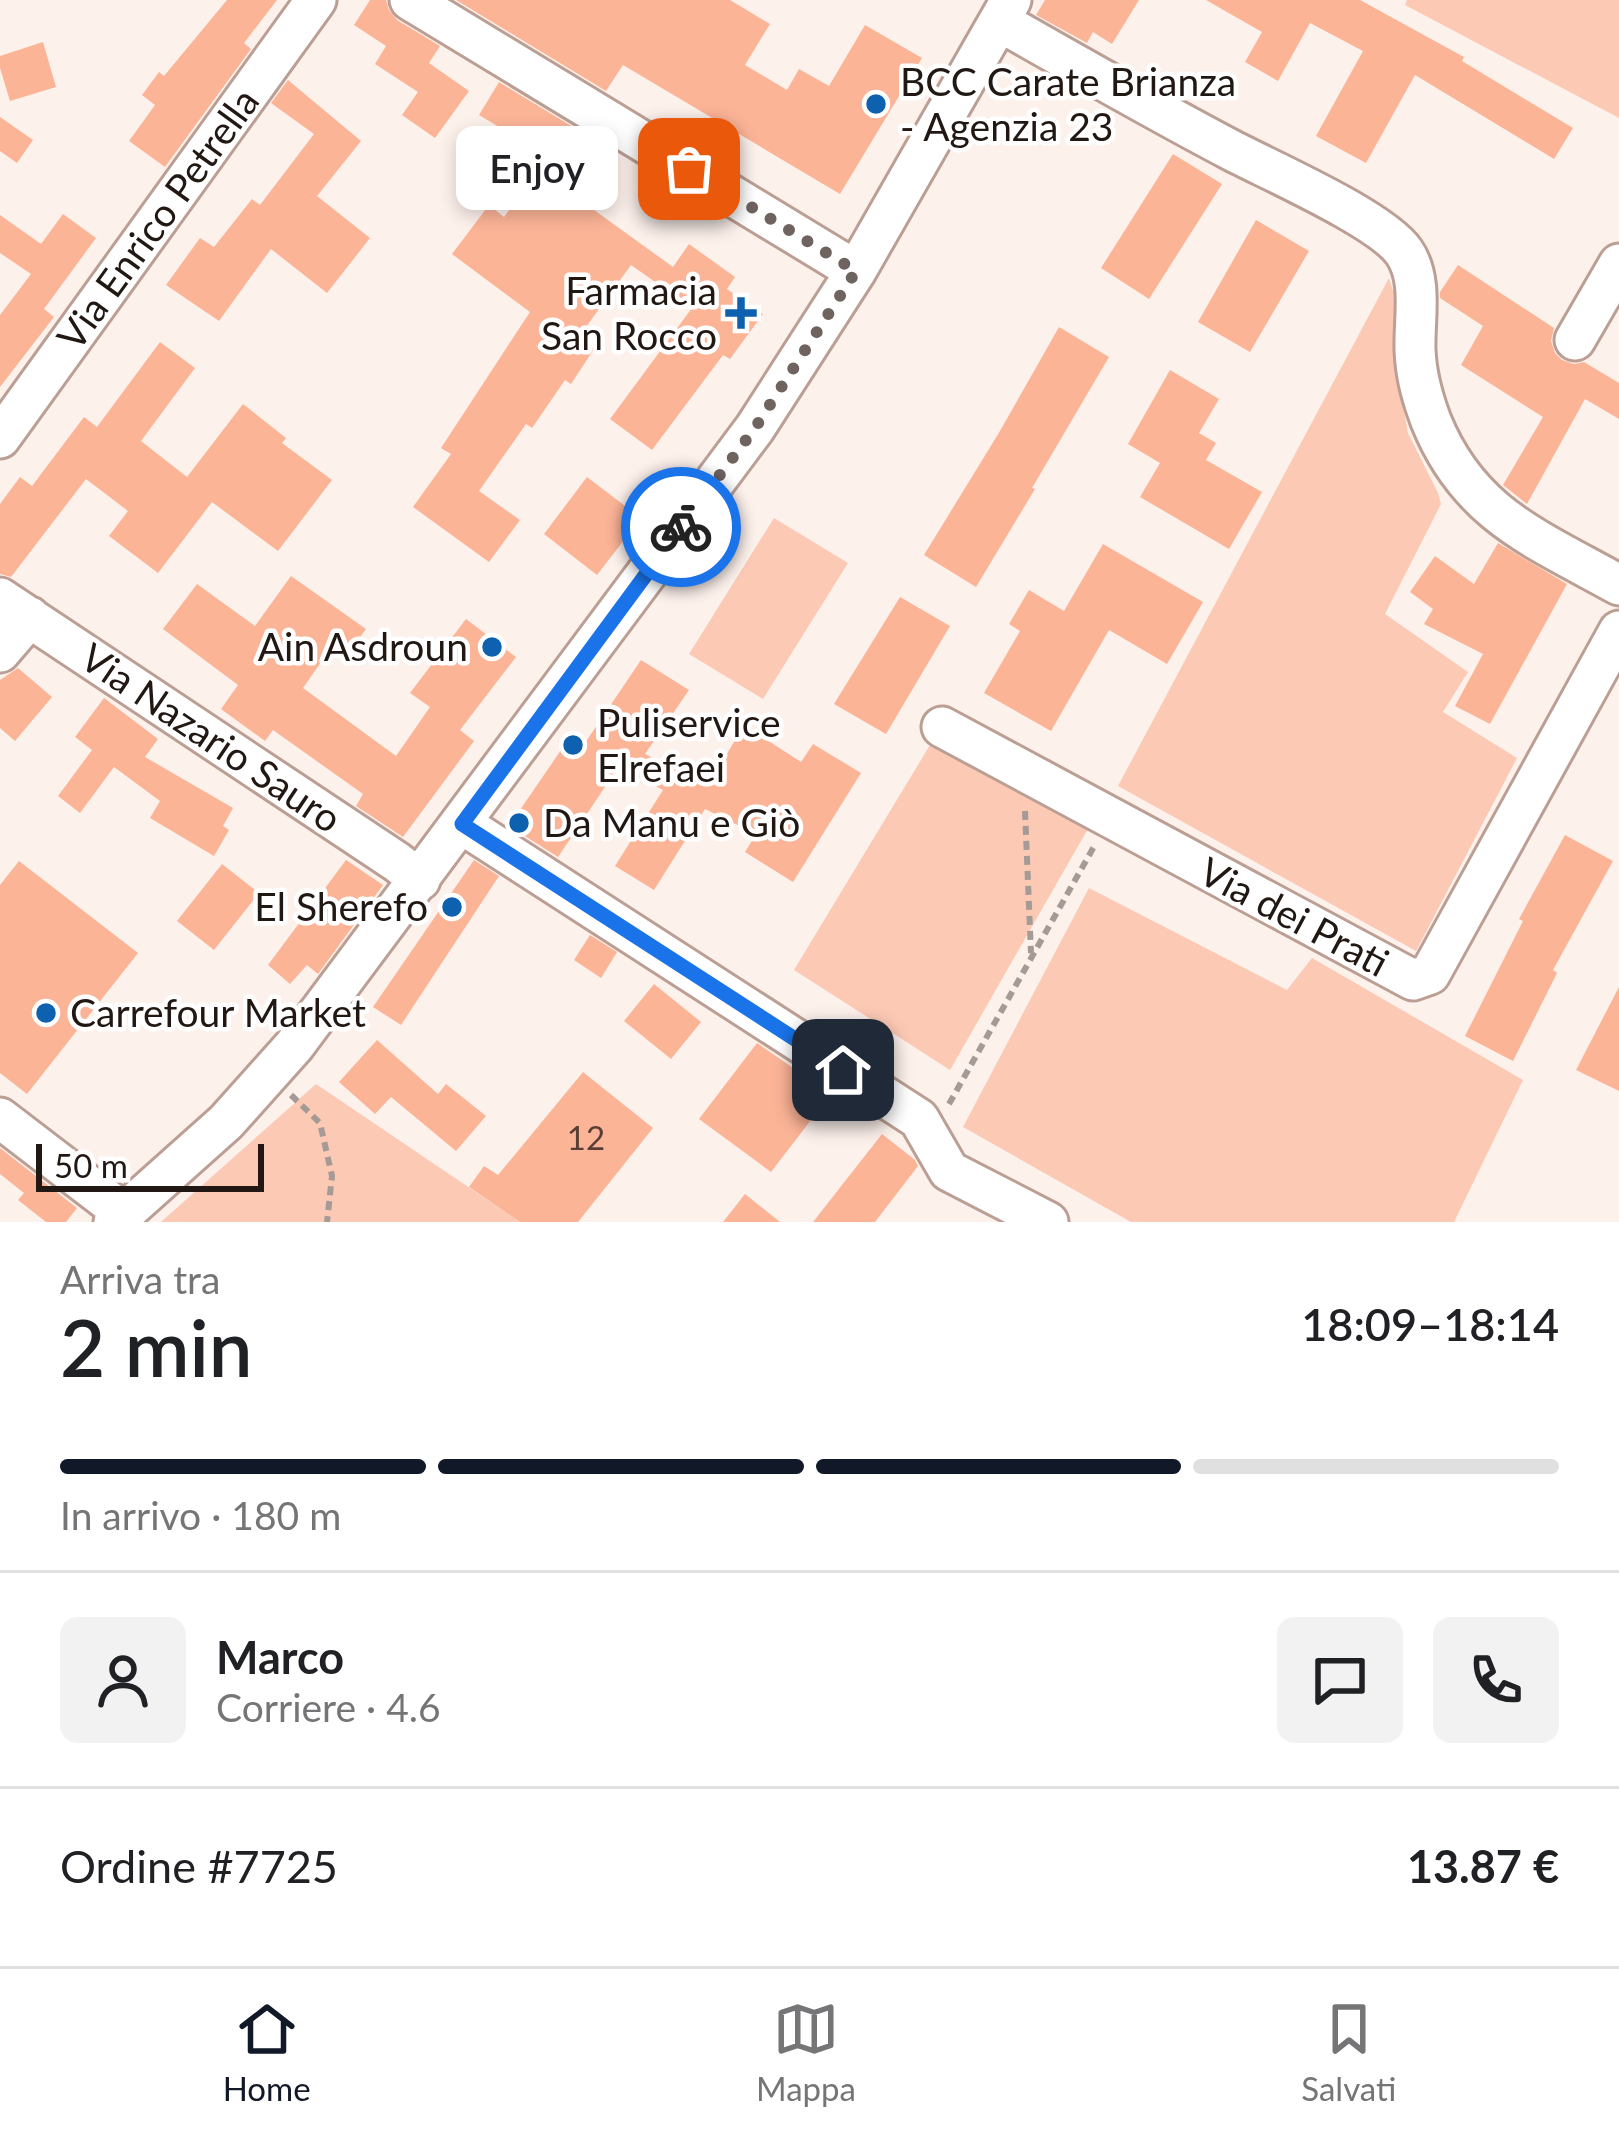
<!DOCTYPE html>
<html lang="it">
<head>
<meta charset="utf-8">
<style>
	:root { --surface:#fff; --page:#f2f2f2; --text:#202124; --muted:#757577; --line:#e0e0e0; --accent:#111827 }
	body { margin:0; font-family:Lato,sans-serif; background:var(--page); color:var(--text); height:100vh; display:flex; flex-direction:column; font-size:45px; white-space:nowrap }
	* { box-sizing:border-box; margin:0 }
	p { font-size:39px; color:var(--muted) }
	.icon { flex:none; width:66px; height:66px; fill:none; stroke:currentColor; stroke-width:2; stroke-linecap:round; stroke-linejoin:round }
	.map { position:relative; height:1222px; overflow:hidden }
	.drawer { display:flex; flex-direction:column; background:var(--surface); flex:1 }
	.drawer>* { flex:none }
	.scale { position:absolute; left:36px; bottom:30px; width:228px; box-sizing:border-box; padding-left:12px; border:6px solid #211713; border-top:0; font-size:33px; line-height:42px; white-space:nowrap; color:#211713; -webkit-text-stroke:9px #fff; paint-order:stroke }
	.pin { position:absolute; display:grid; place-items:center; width:102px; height:102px; color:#fff; margin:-51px; border-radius:24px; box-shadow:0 6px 18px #0006 }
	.courier { position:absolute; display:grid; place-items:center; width:120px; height:120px; margin:-60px; border:9px solid #1a73e8; border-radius:50%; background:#fff; color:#222; box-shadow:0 3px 15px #0007 }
	.bubble { position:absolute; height:84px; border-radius:18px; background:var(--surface); box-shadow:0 6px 18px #0003; font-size:39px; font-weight:600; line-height:84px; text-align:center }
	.head em { font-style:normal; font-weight:600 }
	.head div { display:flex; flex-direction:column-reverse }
	.head { display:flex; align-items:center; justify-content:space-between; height:204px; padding:0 60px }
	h1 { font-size:78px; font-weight:600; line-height:90px }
	.bar { display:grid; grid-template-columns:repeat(4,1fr); gap:18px 12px; align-content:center; height:144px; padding:0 60px }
	.bar i { height:15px; border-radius:9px; background:var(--line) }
	.bar .current { background:var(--accent) }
	.bar p { grid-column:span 4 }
	.line { display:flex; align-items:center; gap:30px; padding:0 60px; border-top:3px solid var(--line) }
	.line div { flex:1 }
	.round { display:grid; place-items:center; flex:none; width:126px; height:126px; border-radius:18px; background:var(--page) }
	.menu { display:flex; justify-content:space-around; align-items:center; height:168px; border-top:3px solid var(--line); background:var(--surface); font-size:33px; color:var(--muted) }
	.menu a { display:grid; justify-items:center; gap:6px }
	.menu .current { color:var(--accent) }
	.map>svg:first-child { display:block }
	.green { fill:#fcc9b5 }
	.building { fill:#fcb497 }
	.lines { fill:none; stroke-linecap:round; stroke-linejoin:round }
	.minor-casing { stroke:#bc9f94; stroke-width:45 }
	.path { stroke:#a59a96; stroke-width:6; stroke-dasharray:9 6; stroke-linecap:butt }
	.minor { stroke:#fff; stroke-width:39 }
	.done { stroke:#6e635f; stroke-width:12; stroke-dasharray:0 21.6 }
	.route { stroke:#1a73e8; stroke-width:15 }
	.poi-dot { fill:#0d61af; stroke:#fff; stroke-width:4.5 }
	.labels { text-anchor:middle; stroke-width:9; stroke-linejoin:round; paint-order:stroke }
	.number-label { font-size:33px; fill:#583e34 }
	.poi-label { font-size:39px; fill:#211713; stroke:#fff; text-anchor:start }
	.street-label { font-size:39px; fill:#211713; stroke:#fff }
</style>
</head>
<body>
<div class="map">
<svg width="1619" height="1222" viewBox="0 0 1619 1222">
	<rect width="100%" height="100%" fill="#fdf1ec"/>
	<!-- green -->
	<path class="green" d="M1407,0H1619V118L1405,5Z
		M1389,278L1397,304V373L1408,433L1438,493L1441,504L1385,614L1468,672L1443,712L1517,758L1416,951L1118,786Z
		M774,518L848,563L763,699L689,654Z
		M930,745L1089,827L950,1070L794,970Z
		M1089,888L1287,990L1312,958L1523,1080L1454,1222H1131L963,1127Z
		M316,1084L520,1222H161Z"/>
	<!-- building -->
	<path class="building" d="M227,0H277L244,43L251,49L165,167L129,141L155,105L142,95L159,72L164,76Z
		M370,0H386L389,10L397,20L440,46L429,63L469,91L435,138L402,115L418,92L375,64L386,46L354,25Z
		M456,0H730L770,24L745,65L787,90L799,69L829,86L865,25L922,58L840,194L623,65L606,91Z
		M1045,0H1139L1112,44L1093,32L1087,43L1036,15Z
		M1206,0H1360L1464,57L1462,61L1573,128L1554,159L1415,75L1366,163L1316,136L1363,51L1310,23L1278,81L1245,62L1262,32Z
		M43,42L56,87L10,101L0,68V56Z
		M288,80L361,141L317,196L370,238L327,293L271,249L219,321L166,285L200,238L214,247L252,199L260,205L314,134L271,103Z
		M499,82L596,141L565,189L673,267L689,244L735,277L727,289L763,314L730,359L723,355L652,450L610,419L692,308L631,265L578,338L594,349L571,384L565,380L532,428L526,424L479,491L520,520L489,562L413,507L451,454L441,448L530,312L452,254L489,205L504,217L545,161L521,146L524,142L479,115Z
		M0,117L33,140L17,163L0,151Z
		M1173,154L1222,184L1149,299L1101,268Z
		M63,214L96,238L44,309L54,317L0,387V315L31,274L0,253V215L41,244Z
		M1256,220L1309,251L1250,352L1198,322Z
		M1458,265L1554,328L1551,341L1555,353L1562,360L1574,364L1584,362L1619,383V419L1585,399L1527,504L1503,485L1543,417L1461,365L1483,326L1440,298V292Z
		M1059,327L1109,357L1032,488L1035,489L976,587L924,555L1000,431Z
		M160,342L195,368L141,441L187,477L243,404L286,438L282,443L332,480L278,551L212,502L158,573L109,536L128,511L86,479L11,577L0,574V504L20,477L32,486L84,417L97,427Z
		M1170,370L1219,399L1199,433L1216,443L1206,460L1262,492L1229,549L1140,497L1160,463L1128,444Z
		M587,477L641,518L597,575L544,534Z
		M1498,543L1567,584L1490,724L1455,706L1483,654L1424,624L1433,609L1410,592L1435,556L1474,584Z
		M1103,544L1203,602L1167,664L1109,630L1051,731L984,693L1020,631L1009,624L1029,590L1064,611Z
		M291,576L366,629L347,655L333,645L303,688L396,756L430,707L410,693L466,619L516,657L460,730L474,741L403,837L356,806L363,794L273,730L265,741L221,709L238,685L163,629L197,584L255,626Z
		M900,597L950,626L886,734L834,704Z
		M641,660L689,690L645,754L708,786L744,725L801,762L813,744L861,773L793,882L745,852L756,834L705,809L654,890L615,866L663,790L619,766L558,857L509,826L572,734L585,743Z
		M18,668L52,697L15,741L0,728V680Z
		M104,698L158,739L145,757L233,808L223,826L229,830L214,856L150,818L160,801L114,767L80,813L58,796L92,750L75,737Z
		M1565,835L1613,861L1553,970L1557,973L1513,1061L1465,1036L1523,921L1519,919Z
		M346,860L383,885L318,974L307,965L290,984L268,965Z
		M474,860L499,876L401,1025L373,1007Z
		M19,861L138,953L27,1094L0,1073V885Z
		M222,864L259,893L214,950L177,921Z
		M590,935L617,952L601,978L574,960Z
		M654,984L701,1022L671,1059L624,1021Z
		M1619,987V1091L1576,1070Z
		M377,1040L438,1094L446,1084L486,1116L456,1151L391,1097L375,1114L339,1082Z
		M757,1043L831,1094L771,1172L699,1119Z
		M583,1072L653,1128L578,1222H520L469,1187L484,1166L498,1175Z
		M882,1134L915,1160L918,1166L875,1222H813Z
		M0,1148L77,1208L66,1222H46L18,1200L24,1193L0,1174Z
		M745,1194L780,1222H723Z"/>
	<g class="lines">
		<defs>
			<path id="minor" d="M410,0L856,271
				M999,21C1076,65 1153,109 1231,150C1271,171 1381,219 1404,252C1423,279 1414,319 1415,350C1416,376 1422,397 1431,421C1469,515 1537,539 1619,585
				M1575,340L1619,264
				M0,438L316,0
				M0,598L397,862L420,880
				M0,652L30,617
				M942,727L1413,980L1430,974L1619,631
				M462,824L919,1119L949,1171L1048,1222
				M0,1118L124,1213
				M114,1222L226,1122L294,1046L755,428L856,271L1011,0"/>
		</defs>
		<!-- minor casing -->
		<use href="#minor" class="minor-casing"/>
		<!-- path -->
		<path class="path" d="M1025,811L1031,953
			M291,1095L320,1123L332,1176L327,1222
			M949,1104L1096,843"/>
		<!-- minor -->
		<use href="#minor" class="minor"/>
	</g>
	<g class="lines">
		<!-- done -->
		<path class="done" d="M681,527L755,428L856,271L689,169"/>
		<!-- route -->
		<path class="route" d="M681,527L462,824L843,1070"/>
	</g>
	<!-- markers -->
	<g class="poi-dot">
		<circle cx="876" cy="104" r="12"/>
		<path d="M735 295h12v12h12v12h-12v12h-12v-12h-12v-12h12z"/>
		<circle cx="492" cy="647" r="12"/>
		<circle cx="573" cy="745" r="12"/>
		<circle cx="519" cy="823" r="12"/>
		<circle cx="452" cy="907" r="12"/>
		<circle cx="46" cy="1013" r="12"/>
	</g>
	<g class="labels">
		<!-- number labels -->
		<g class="number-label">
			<text x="586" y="1150">12</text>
		</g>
		<!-- poi labels -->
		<g class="poi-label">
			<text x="900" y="96">BCC Carate Brianza<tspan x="900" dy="45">- Agenzia 23</tspan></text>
			<text x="717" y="305" text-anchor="end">Farmacia<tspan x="717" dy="45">San Rocco</tspan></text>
			<text x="468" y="661" text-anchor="end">Ain Asdroun</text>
			<text x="597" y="737">Puliservice<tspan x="597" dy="45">Elrefaei</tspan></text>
			<text x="543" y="837">Da Manu e Giò</text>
			<text x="428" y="921" text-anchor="end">El Sherefo</text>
			<text x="70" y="1027">Carrefour Market</text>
		</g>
		<!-- street labels -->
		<g class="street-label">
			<text transform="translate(158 219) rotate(-54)" y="14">Via Enrico Petrella</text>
			<text transform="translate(211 738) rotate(34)" y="14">Via Nazario Sauro</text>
			<text transform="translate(1294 917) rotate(28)" y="14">Via dei Prati</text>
		</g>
	</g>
</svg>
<div class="scale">50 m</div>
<div class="pin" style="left:689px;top:169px;background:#ea580c"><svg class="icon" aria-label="bag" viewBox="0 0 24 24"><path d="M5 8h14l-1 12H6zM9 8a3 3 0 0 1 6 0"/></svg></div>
<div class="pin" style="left:843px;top:1070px;background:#1f2937"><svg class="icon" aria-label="home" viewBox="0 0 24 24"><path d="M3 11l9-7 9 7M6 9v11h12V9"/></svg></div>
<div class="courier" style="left:681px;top:527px"><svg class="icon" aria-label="bike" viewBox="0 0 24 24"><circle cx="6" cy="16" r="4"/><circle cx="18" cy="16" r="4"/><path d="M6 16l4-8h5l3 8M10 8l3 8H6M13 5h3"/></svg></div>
<div class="bubble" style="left:456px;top:126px;width:162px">Enjoy</div>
</div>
<section class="drawer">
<div class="head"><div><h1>2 min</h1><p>Arriva tra</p></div><em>18:09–18:14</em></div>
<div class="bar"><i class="current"></i><i class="current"></i><i class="current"></i><i></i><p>In arrivo · 180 m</p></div>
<div class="line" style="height:216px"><a class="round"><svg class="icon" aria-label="person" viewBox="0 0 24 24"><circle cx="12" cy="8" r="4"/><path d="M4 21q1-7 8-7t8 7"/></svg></a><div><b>Marco</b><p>Corriere · 4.6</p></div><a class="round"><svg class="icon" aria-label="chat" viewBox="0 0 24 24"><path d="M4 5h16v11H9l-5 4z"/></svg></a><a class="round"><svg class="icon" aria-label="phone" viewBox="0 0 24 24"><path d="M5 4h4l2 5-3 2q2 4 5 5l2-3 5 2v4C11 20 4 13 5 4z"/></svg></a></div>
<div class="line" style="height:156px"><div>Ordine #7725</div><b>13.87 €</b></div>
</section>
<nav class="menu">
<a class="current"><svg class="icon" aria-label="home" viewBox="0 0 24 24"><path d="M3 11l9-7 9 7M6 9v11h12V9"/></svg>Home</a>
<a><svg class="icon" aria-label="map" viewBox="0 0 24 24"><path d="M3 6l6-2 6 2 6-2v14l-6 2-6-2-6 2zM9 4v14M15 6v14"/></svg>Mappa</a>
<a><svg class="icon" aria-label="saved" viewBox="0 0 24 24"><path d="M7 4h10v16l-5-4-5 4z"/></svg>Salvati</a>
</nav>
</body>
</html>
